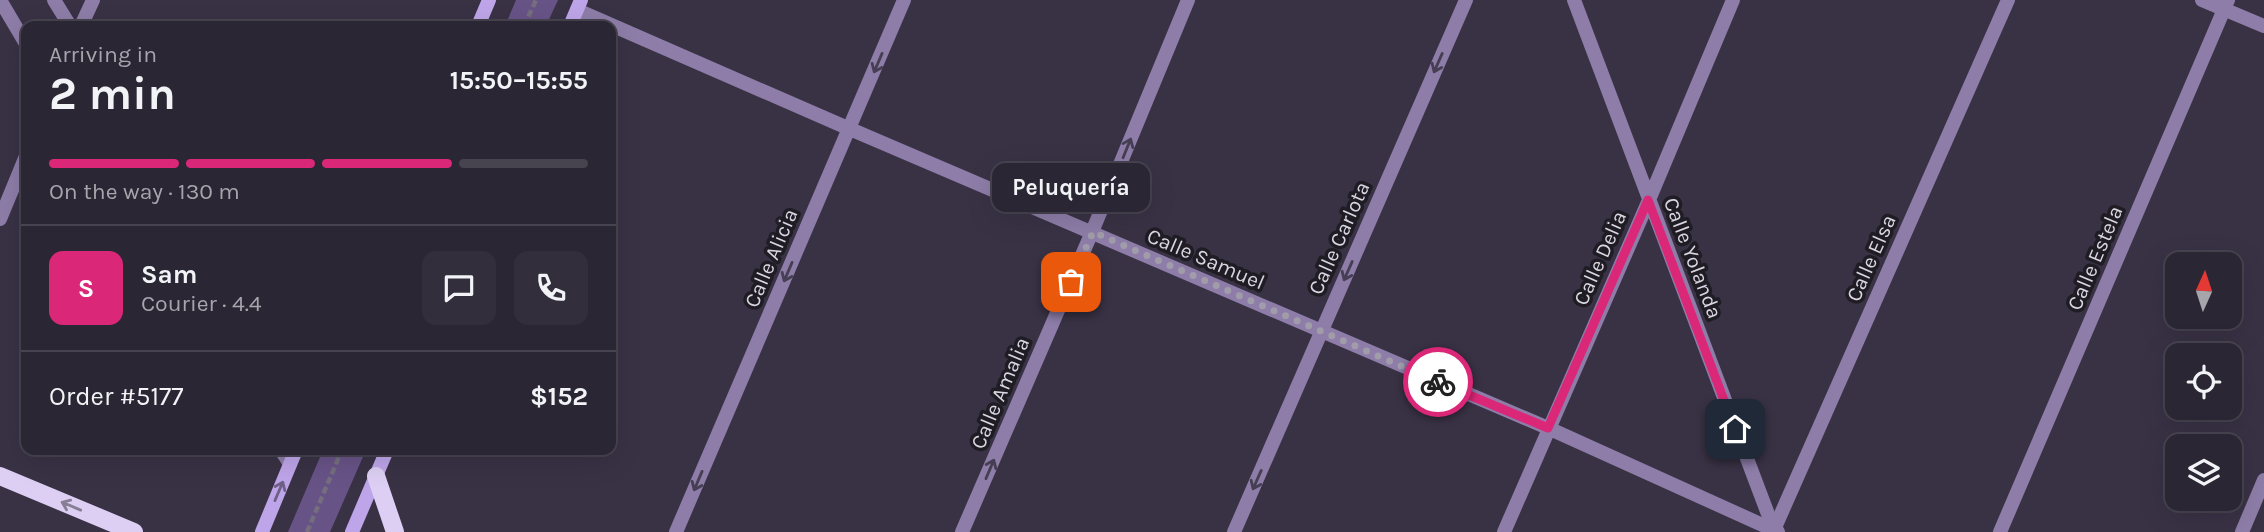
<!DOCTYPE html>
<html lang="en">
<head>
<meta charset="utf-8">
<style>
	:root { --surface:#2b2634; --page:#332e3c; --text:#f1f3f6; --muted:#a6a5ac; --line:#47434f; --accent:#db2777 }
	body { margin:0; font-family:Karla,sans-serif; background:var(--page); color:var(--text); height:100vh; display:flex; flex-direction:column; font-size:26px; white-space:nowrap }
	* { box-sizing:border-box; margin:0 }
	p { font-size:23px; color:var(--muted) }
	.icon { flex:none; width:38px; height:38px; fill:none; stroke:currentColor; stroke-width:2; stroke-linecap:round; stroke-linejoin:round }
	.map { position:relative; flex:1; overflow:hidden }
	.panel { position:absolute; left:21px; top:21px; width:595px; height:434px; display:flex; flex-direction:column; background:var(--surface); border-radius:14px; box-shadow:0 7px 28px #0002,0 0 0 2px var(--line) }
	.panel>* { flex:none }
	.needle { width:46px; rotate:3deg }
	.buttons { position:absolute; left:2165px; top:252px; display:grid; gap:14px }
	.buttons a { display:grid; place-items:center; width:77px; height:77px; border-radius:14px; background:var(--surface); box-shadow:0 7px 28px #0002,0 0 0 2px var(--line); font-size:35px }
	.pin { position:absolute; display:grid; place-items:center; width:60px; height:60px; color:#fff; margin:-30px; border-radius:14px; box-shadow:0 4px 10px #0006 }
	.courier { position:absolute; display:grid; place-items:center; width:70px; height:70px; margin:-35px; border:5px solid #db2777; border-radius:50%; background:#fff; color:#222; box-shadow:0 2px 9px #0007 }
	.bubble { position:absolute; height:49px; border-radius:14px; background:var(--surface); box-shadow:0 7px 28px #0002,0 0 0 2px var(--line); font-size:23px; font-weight:700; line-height:49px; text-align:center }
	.head em { font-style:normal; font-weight:700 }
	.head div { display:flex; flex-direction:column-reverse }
	.head { display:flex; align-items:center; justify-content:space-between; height:119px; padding:0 28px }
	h1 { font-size:46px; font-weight:700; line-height:52px }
	.bar { display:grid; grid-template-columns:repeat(4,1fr); gap:10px 7px; align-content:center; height:84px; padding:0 28px }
	.bar i { height:9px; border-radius:5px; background:var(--line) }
	.bar .on { background:var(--accent) }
	.bar p { grid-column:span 4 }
	.line { display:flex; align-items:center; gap:18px; padding:0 28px; border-top:2px solid var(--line) }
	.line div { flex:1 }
	.round { display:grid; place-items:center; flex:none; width:74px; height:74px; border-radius:14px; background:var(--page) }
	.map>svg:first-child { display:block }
	.green { fill:#685387 }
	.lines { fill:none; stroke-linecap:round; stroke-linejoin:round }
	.path { stroke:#746e7e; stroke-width:4.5; stroke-dasharray:7 3.5; stroke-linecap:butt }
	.minor { stroke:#8d7da8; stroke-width:14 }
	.secondary { stroke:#bea5e9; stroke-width:14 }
	.primary { stroke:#dccff3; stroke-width:18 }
	.oneway { stroke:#463e52 }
	.oneway2 { stroke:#6e6086 }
	.oneway3 { stroke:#877e96 }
	.done { stroke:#a19caa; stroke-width:7; stroke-dasharray:0 12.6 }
	.route { stroke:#db2777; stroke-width:9 }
	.labels { text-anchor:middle; stroke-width:7; stroke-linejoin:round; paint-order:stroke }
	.street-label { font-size:21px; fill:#d9d5e1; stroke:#1f1c24 }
</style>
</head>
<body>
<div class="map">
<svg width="2264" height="532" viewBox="0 0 2264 532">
	<rect width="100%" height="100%" fill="#393245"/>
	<!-- green -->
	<path class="green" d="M516,0H558L546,26H505Z
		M323,450H366L330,532H288Z"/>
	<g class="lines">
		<!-- path -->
		<path class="path" d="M524,26L536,0
			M307,532L342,450"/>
		<!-- minor -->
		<path class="minor" d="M0,0L26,44
			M54,0L70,26
			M1574,0L1774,530
			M2202,0L2264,26
			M577,10L850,129L1548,428L1778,532
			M81,26L93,0
			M0,219L26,156
			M281,450L290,464
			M676,532L904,0
			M962,532L1092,232L1188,0
			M1234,532L1466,0
			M1504,532L1649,200L1733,0
			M1773,532L2008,0
			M2000,532L2228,0
			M2242,532L2264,480"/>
		<!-- secondary -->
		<path class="secondary" d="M478,26L489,0
			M570,26L581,0
			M262,532L296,450
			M352,532L387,450"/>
		<!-- primary -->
		<path class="primary" d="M0,476L134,532
			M376,476L395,532"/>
	</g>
	<!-- one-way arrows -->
	<defs><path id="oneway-shaft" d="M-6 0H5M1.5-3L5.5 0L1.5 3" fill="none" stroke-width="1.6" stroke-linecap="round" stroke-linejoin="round" transform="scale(1.75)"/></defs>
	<g class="oneway">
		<use href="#oneway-shaft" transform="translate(878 63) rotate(113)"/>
		<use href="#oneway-shaft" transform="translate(1438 63) rotate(114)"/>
		<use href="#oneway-shaft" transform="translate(1127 148) rotate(-68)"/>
		<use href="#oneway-shaft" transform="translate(1348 271) rotate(114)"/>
		<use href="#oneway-shaft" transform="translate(788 272) rotate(113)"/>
		<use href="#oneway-shaft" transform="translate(990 469) rotate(-67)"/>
		<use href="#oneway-shaft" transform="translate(1257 480) rotate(114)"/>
		<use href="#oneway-shaft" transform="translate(698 481) rotate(113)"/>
	</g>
	<use class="oneway2" href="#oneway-shaft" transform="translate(279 491) rotate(-67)"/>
	<use class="oneway3" href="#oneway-shaft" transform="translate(71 506) rotate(-157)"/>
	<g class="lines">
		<!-- done -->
		<path class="done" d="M1071,282L1093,232L1438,382"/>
		<!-- route -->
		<path class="route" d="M1438,382L1548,428L1648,200L1735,429"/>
	</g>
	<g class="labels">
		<!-- street labels -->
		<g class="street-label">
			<text transform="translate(1339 238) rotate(-66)" y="7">Calle Carlota</text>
			<text transform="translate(771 258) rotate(-67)" y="7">Calle Alicia</text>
			<text transform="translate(1600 258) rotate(-66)" y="7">Calle Delia</text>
			<text transform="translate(1693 258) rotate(69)" y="7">Calle Yolanda</text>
			<text transform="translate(1871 258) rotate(-66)" y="7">Calle Elsa</text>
			<text transform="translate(2095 258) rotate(-67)" y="7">Calle Estela</text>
			<text transform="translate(1206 259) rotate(23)" y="7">Calle Samuel</text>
			<text transform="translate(1000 393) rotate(-67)" y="7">Calle Amalia</text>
		</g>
	</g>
</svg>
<div class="buttons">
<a><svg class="needle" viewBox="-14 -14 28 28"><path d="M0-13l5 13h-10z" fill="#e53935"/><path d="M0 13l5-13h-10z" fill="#a6a5ac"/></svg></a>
<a><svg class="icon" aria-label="locate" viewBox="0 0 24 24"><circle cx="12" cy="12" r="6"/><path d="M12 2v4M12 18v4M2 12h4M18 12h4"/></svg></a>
<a><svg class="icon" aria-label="layers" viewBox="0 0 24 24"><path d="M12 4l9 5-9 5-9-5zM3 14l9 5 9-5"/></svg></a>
</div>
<div class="pin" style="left:1071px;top:282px;background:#ea580c"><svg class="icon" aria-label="bag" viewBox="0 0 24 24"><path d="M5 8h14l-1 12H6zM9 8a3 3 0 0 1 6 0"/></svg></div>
<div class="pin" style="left:1735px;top:429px;background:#1f2937"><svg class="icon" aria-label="home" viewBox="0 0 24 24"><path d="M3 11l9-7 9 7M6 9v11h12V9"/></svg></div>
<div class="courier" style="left:1438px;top:382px"><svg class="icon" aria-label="bike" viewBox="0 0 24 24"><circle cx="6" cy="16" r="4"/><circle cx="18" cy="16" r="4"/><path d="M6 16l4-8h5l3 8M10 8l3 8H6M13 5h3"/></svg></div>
<div class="bubble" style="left:992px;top:163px;width:158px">Peluquería</div>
<section class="panel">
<div class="head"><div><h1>2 min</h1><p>Arriving in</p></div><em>15:50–15:55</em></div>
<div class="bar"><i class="on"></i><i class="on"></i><i class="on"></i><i></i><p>On the way · 130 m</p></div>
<div class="line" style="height:126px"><b class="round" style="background:var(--accent);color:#fff">S</b><div><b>Sam</b><p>Courier · 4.4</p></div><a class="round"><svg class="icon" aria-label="chat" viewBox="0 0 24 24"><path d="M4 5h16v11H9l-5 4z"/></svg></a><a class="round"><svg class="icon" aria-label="phone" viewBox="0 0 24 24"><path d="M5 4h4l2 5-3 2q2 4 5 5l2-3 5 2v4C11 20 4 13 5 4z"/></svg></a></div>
<div class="line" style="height:91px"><div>Order #5177</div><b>$152</b></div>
</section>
</div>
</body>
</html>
